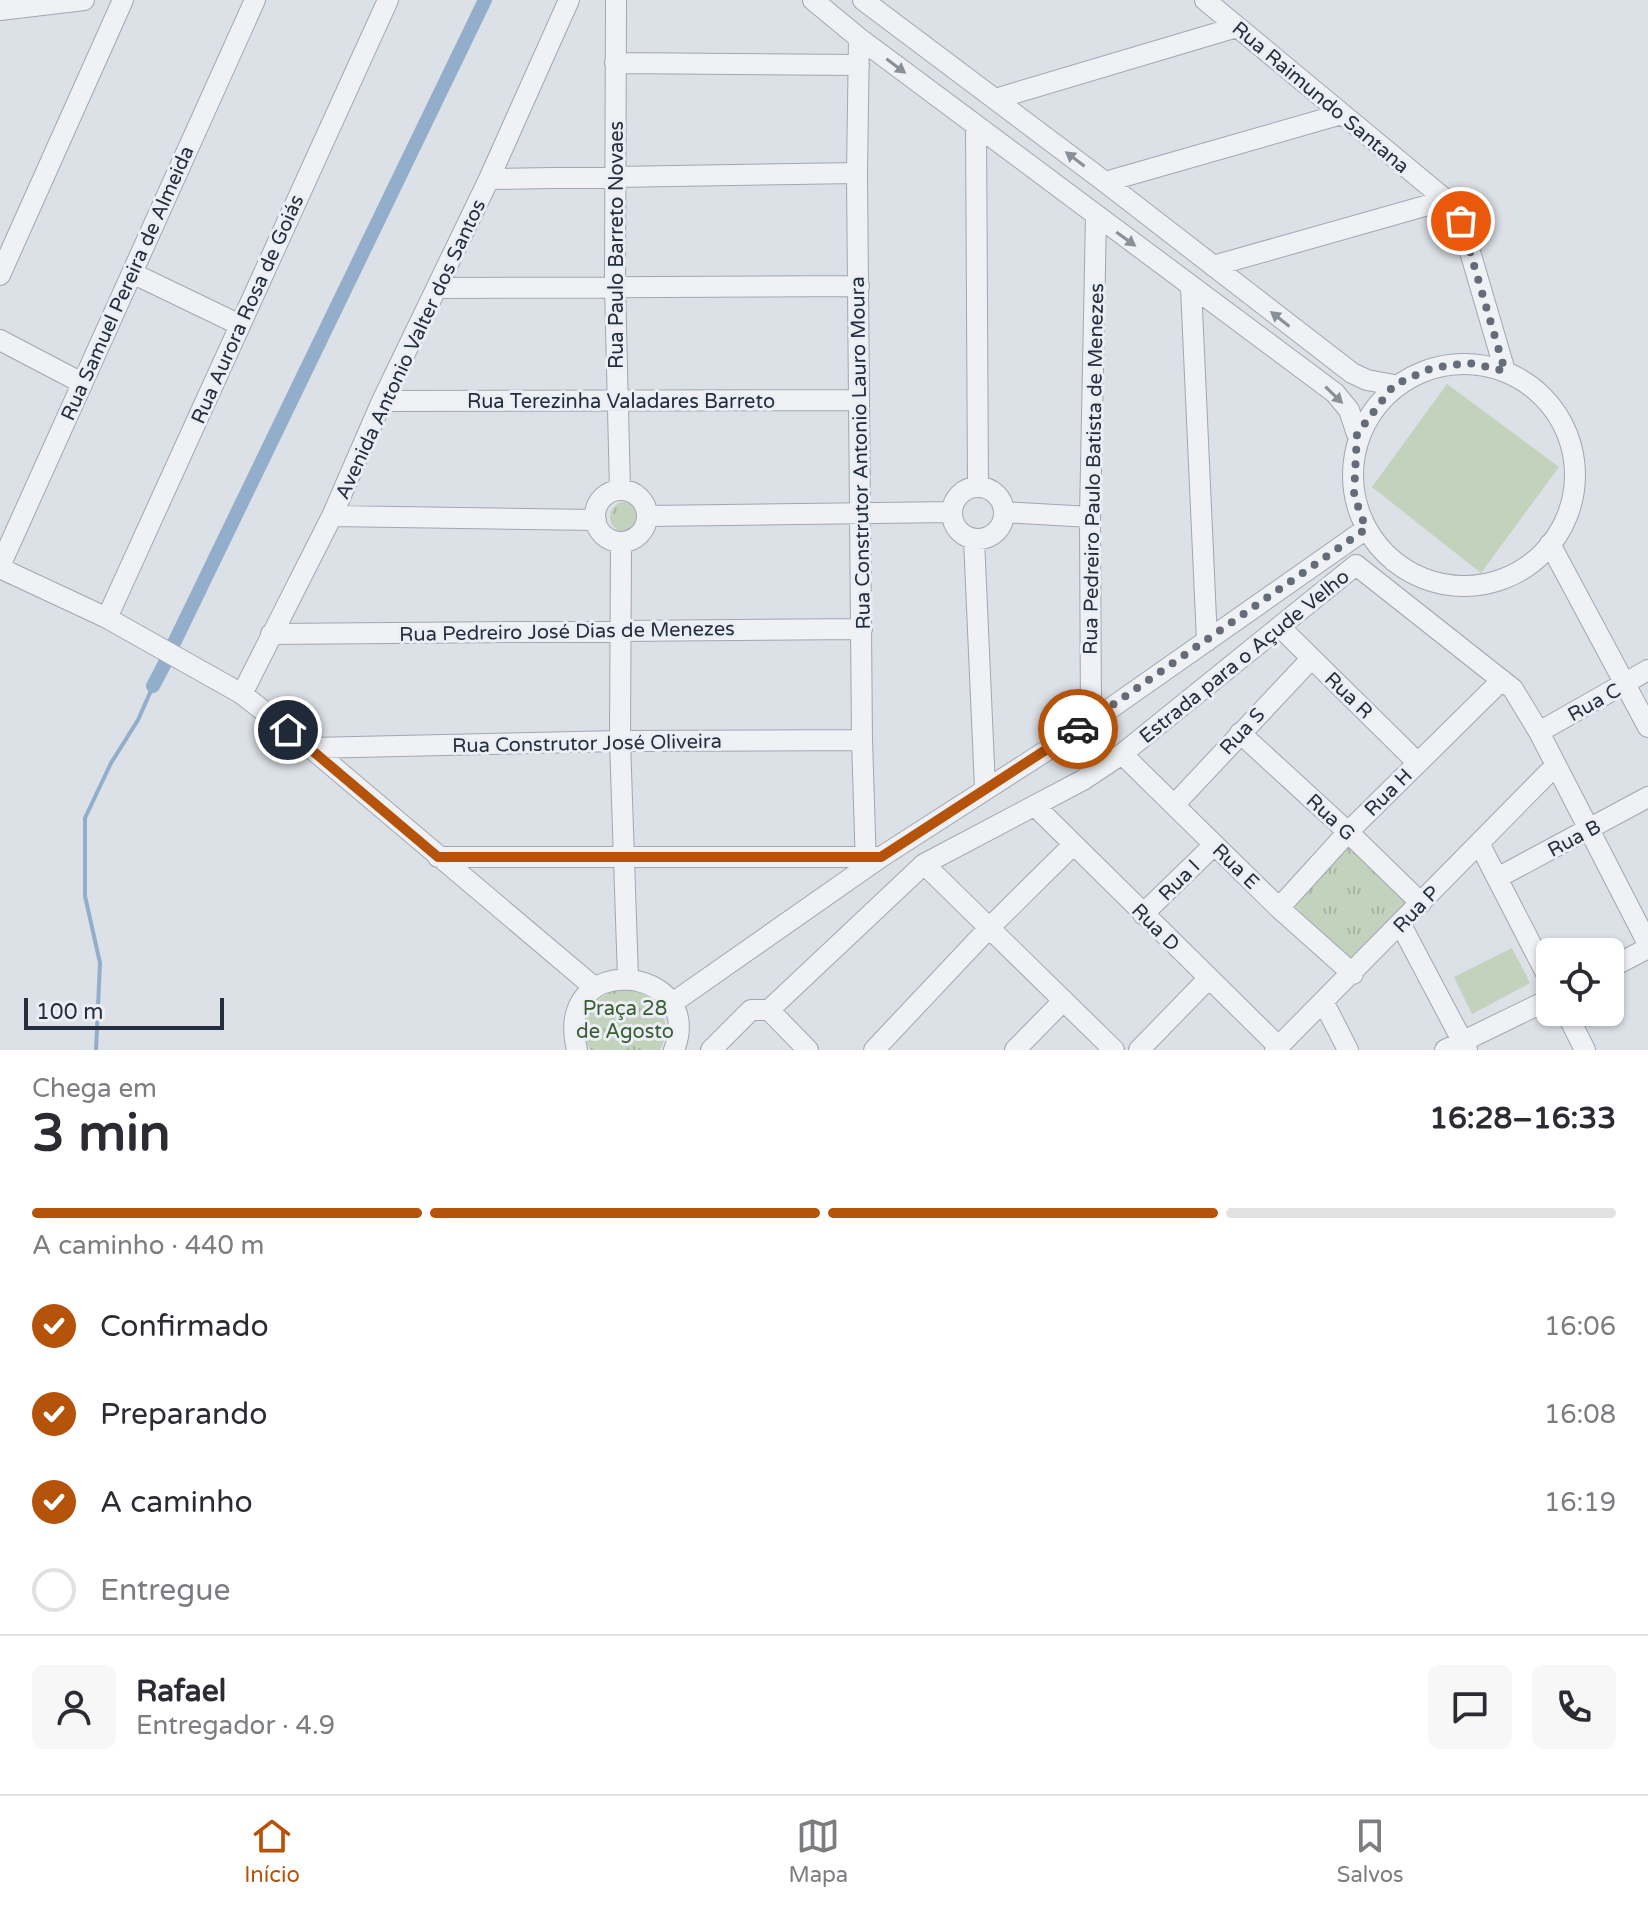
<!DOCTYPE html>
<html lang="pt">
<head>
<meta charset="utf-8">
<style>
	:root { --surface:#fff; --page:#f7f7f7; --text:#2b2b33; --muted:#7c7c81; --line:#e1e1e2; --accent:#b45309 }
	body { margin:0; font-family:"Varela Round",sans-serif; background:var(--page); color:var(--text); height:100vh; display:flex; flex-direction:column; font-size:30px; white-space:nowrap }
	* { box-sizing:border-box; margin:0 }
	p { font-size:26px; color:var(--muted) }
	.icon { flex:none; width:44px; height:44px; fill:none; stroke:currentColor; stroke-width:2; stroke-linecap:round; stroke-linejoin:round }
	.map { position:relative; height:1050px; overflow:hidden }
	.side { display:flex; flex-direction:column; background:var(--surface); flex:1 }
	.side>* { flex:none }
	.buttons { position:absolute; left:1536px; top:938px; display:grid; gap:16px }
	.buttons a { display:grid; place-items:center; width:88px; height:88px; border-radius:12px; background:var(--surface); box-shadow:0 2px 6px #0004; font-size:40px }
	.scale { position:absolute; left:24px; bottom:20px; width:200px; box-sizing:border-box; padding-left:8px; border:4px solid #242e3e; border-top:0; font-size:22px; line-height:28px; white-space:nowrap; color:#242e3e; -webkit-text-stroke:6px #ebeff5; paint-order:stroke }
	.pin { position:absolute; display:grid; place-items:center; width:68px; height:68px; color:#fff; margin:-34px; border:4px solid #fff; border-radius:50%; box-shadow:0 2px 8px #0007 }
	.courier { position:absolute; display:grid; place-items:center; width:80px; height:80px; margin:-40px; border:6px solid #b45309; border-radius:50%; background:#fff; color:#222; box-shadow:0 2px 10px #0007 }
	.head em { font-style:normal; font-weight:700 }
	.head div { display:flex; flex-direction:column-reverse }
	.head { display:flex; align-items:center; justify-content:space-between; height:136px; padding:0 32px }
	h1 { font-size:52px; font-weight:700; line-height:60px }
	.bar { display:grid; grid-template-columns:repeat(4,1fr); gap:12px 8px; align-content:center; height:96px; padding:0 32px }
	.bar i { height:10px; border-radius:6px; background:var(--line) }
	.bar .selected { background:var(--accent) }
	.bar p { grid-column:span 4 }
	.line { display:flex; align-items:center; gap:20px; padding:0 32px; border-top:2px solid var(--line) }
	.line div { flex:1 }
	.round { display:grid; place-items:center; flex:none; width:84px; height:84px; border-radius:12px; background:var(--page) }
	ol { padding:0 32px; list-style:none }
	li { display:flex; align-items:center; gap:24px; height:88px }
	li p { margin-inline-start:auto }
	li .icon { padding:8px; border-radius:50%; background:var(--accent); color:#fff; stroke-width:4 }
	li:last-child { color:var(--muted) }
	li i { width:44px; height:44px; border:4px solid var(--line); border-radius:50% }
	.menu { display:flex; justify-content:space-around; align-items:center; height:112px; border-top:2px solid var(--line); background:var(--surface); font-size:22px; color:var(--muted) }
	.menu a { display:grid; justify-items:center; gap:4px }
	.menu .selected { color:var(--accent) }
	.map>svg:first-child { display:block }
	.green { fill:#c2d2bc }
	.park { fill:url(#park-tufts) }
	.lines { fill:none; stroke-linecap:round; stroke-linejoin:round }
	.stream { stroke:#93aecb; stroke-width:4 }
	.canal { stroke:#93aecb; stroke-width:14 }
	.minor-casing { stroke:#a1a7b1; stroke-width:22 }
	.minor { stroke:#eff1f5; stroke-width:20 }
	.oneway { fill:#8a909a }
	.done { stroke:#646c79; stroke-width:8; stroke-dasharray:0 14.4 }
	.route { stroke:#b45309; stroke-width:10 }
	.labels { text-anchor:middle; stroke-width:6; stroke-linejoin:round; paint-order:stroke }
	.street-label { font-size:20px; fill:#242e3e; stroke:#ebeff5 }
	.park-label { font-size:20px; fill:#395b31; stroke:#ebeff5 }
</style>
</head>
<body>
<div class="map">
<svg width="1648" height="1050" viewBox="0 0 1648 1050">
	<defs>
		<pattern id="park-tufts" width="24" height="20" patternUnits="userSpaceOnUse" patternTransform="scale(2)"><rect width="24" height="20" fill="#c2d2bc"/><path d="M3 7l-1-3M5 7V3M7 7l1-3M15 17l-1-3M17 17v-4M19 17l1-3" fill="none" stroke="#a7b5a3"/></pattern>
	</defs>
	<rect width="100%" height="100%" fill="#dce0e7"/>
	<!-- green -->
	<path class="green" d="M1447,384L1559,467L1481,573L1372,487Z
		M1512,948L1530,983L1472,1014L1454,977Z"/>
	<!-- park -->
	<path class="park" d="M610 517a15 15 0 1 1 30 0a15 15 0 1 1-30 0Z
		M1348,842L1409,900L1349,963L1292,903Z
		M628,988C658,995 675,1021 660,1050H590C573,1019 597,991 628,988Z"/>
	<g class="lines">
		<!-- stream -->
		<path class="stream" d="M96,1050L100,963L85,896V818L111,763L138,720L153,686"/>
		<!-- canal -->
		<path class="canal" d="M174,643L485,0
			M153,686L165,663"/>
		<defs>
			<path id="minor" d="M616,0L615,287L620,490
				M813,0L859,38L1335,393L1349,410L1357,434
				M863,0L1105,182L1352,373L1367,380L1394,385
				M1205,0L1446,200L1461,221L1505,371
				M0,10L84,0
				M859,38L857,173L862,740L866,867
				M615,63L859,65
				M995,99L1237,27
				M976,125L978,487
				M489,179L857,173
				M1105,182L1342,114
				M1213,266L1446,200
				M132,273L240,325
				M0,275L123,0
				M1191,287L1207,641
				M437,288L859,286
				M0,340L82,383
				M1353 475a111 111 0 1 1 222 0a111 111 0 1 1-222 0Z
				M382,401L859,400
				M952 513a26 26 0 1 1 52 0a26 26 0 1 1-52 0Z
				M595 516a26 26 0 1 1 52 0a26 26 0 1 1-52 0Z
				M1004,512L1090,517
				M332,516L596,520
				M647,516L952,512
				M974,539L985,788
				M621,542L620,741L628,978
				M1550,544L1648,727
				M0,566L255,0
				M0,568L107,618L242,694L311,748L595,988
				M107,618L388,0
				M1281,628L1417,762
				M271,634L862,629
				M242,694L332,516L382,401L489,179L569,0
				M1091,722L1090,517L1096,216
				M1539,732L1648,670
				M1240,733L1348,832L1421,903
				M311,748L620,741L862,740
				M1122,754L1279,908L1353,974
				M1174,805L1311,659
				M1035,806L1278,1046
				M1479,843L1550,981
				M438,857H877
				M924,864L1114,1050
				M1499,877L1648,797
				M1279,908L1348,832L1502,680
				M1143,914L1214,845
				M1401,925L1467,1050
				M1610,968L1648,948
				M1324,1003L1348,1050
				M671,1004L881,857L1091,722L1366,529
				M769,1010L808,1050
				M1566,1012L1585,1050
				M577,1050C552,947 708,966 674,1050
				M711,1050L751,1010H769L924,864L1083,780L1122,754L1356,565L1513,689L1539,732L1648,944
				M874,1050L988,929L1072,846
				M1015,1050L1063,1001
				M1139,1050L1208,979
				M1275,1050L1555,766
				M1445,1050L1550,999"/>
		</defs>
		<!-- minor casing -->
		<use href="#minor" class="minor-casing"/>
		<!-- minor -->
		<use href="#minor" class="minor"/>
	</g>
	<!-- one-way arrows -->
	<defs><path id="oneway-solid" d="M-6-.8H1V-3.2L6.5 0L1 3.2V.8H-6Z" transform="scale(2)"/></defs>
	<g class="oneway">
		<use href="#oneway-solid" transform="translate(896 66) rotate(37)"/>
		<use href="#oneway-solid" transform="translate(1075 159) rotate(-143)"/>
		<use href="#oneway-solid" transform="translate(1126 239) rotate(36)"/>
		<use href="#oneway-solid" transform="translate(1280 319) rotate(-142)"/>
		<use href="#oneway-solid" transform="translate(1334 395) rotate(44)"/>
	</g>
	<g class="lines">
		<!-- done -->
		<path class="done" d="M1078,729L1366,529L1354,495L1357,434L1394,385L1432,368L1469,363L1505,371L1461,221"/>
		<!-- route -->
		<path class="route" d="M288,730L438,857H881L1078,729"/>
	</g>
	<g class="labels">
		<!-- street labels -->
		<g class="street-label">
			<text transform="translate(1321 97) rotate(40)" y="7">Rua Raimundo Santana</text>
			<text transform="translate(616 245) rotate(-90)" y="7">Rua Paulo Barreto Novaes</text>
			<text transform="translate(127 283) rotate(-66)" y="7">Rua Samuel Pereira de Almeida</text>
			<text transform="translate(247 309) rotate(-66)" y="7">Rua Aurora Rosa de Goiás</text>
			<text transform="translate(410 349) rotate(-65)" y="7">Avenida Antonio Valter dos Santos</text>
			<text x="621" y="408">Rua Terezinha Valadares Barreto</text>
			<text transform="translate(860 453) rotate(-91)" y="7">Rua Construtor Antonio Lauro Moura</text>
			<text transform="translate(1093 469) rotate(-89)" y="7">Rua Pedreiro Paulo Batista de Menezes</text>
			<text transform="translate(567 631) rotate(-1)" y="7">Rua Pedreiro José Dias de Menezes</text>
			<text transform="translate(1244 656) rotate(-39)" y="7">Estrada para o Açude Velho</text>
			<text transform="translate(1349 695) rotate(44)" y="7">Rua R</text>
			<text transform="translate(1594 702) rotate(-29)" y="7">Rua C</text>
			<text transform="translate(1242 731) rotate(-47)" y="7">Rua S</text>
			<text transform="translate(587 743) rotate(-1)" y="7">Rua Construtor José Oliveira</text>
			<text transform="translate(1388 792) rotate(-45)" y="7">Rua H</text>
			<text transform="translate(1331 817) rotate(43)" y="7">Rua G</text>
			<text transform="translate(1574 838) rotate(-28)" y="7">Rua B</text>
			<text transform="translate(1236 866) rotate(44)" y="7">Rua E</text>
			<text transform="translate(1179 880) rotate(-45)" y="7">Rua I</text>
			<text transform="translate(1416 909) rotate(-46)" y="7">Rua P</text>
			<text transform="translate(1156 927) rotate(45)" y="7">Rua D</text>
		</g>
		<!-- park labels -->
		<g class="park-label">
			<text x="625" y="1015">Praça 28<tspan x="625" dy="23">de Agosto</tspan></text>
		</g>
	</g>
</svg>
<div class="buttons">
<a><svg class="icon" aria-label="locate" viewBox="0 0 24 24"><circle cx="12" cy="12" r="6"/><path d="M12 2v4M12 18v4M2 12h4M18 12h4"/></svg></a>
</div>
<div class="scale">100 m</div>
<div class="pin" style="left:1461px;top:221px;background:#ea580c"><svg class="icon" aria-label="bag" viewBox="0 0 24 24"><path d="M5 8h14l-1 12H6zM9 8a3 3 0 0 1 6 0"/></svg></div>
<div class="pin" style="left:288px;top:730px;background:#1f2937"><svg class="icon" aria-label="home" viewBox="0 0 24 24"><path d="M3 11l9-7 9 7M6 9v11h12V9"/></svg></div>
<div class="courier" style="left:1078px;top:729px"><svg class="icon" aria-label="car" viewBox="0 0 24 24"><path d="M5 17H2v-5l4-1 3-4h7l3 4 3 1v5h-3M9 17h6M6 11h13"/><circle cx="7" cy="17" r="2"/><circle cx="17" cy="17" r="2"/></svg></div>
</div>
<section class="side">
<div class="head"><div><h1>3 min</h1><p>Chega em</p></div><em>16:28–16:33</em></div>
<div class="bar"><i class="selected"></i><i class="selected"></i><i class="selected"></i><i></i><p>A caminho · 440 m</p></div>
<ol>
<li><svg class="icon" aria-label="check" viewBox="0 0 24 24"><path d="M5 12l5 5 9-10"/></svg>Confirmado<p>16:06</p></li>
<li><svg class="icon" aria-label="check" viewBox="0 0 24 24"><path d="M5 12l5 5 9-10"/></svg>Preparando<p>16:08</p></li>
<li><svg class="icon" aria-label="check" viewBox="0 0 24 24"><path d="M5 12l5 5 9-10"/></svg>A caminho<p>16:19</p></li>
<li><i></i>Entregue</li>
</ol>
<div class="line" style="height:144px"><a class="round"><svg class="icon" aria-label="person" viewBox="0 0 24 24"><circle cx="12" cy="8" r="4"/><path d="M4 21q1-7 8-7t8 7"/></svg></a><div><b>Rafael</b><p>Entregador · 4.9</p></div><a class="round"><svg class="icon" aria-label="chat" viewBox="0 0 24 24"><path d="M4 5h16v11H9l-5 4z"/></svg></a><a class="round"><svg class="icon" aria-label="phone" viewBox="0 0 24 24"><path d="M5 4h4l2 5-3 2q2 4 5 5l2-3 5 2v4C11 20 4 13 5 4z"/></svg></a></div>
</section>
<nav class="menu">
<a class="selected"><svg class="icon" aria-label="home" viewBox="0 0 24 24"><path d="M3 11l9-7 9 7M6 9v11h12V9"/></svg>Início</a>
<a><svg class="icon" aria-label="map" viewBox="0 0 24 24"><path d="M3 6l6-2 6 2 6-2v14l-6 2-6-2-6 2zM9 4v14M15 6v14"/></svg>Mapa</a>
<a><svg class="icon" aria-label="saved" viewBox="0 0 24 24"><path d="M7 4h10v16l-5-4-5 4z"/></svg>Salvos</a>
</nav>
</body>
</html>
